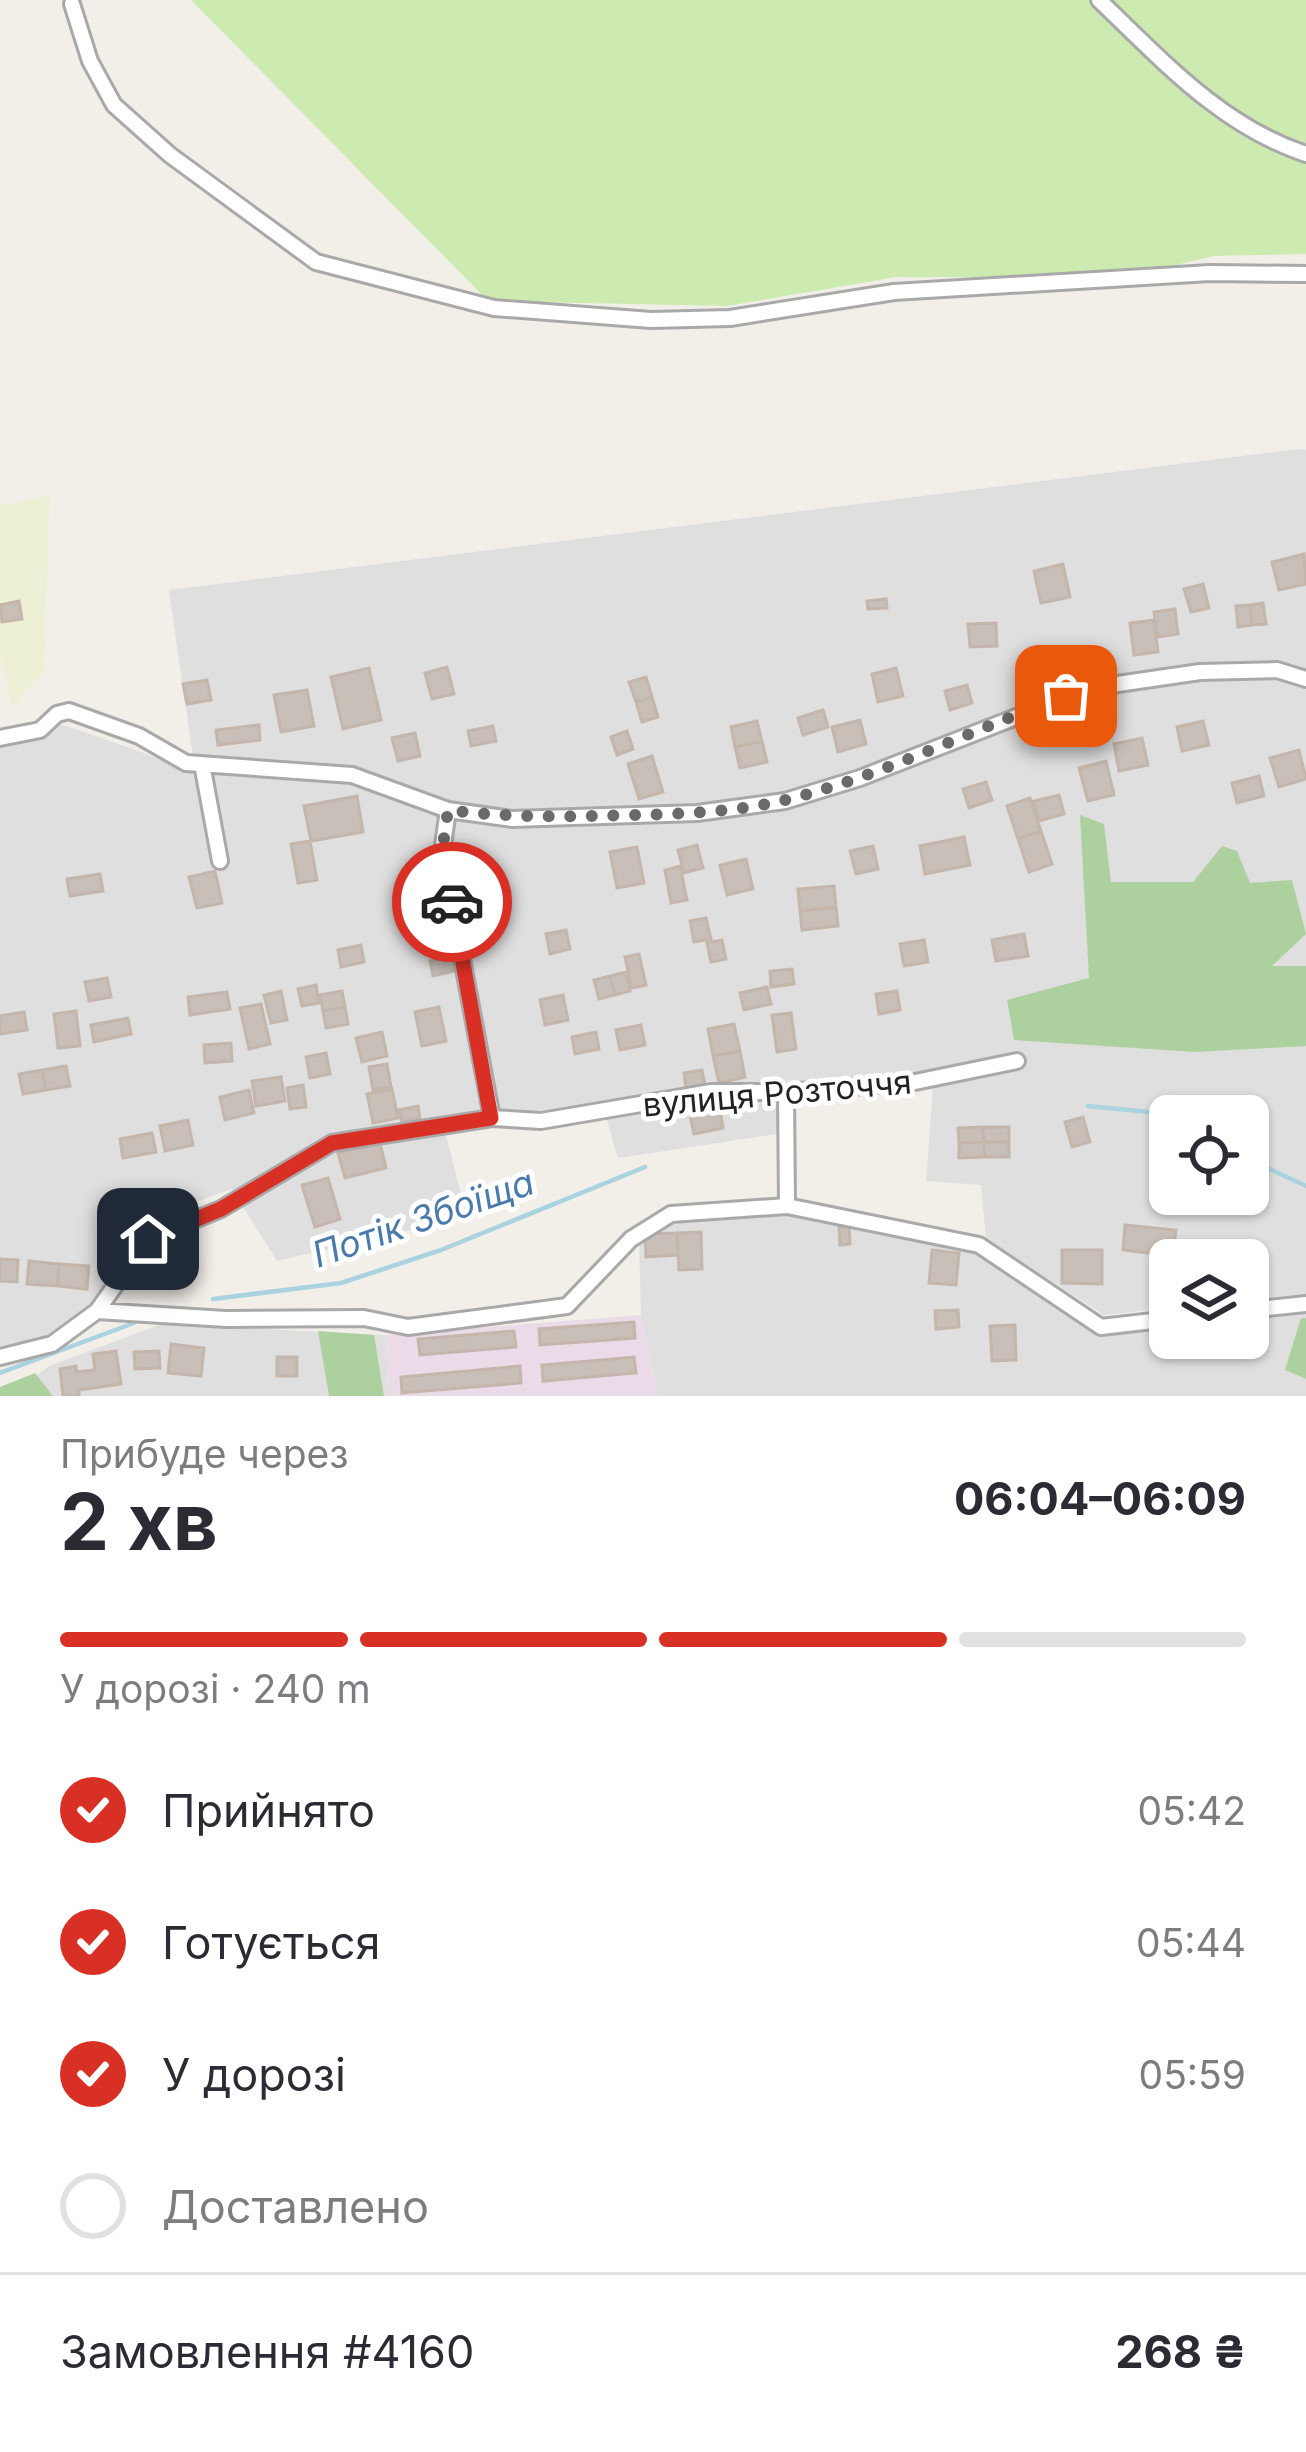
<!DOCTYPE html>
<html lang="uk">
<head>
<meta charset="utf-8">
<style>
	:root { --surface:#fff; --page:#f7f7f7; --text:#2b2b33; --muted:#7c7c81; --line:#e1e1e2; --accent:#d93025 }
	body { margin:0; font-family:Inter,sans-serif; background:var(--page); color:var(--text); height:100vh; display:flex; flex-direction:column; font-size:45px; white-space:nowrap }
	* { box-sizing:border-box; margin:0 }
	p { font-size:39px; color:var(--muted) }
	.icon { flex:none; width:66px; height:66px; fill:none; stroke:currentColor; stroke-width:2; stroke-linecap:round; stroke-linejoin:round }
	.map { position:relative; height:1396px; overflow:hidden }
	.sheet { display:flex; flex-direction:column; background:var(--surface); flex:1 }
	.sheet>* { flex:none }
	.tools { position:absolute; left:1149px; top:1095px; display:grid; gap:24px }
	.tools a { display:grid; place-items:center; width:120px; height:120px; border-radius:18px; background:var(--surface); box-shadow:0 3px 9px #0004; font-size:60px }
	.pin { position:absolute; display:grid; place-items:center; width:102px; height:102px; color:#fff; margin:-51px; border-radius:24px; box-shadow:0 6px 18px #0006 }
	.courier { position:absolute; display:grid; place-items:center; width:120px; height:120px; margin:-60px; border:9px solid #d93025; border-radius:50%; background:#fff; color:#222; box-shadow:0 3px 15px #0007 }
	.summary em { font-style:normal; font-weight:700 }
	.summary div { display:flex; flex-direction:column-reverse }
	.summary { display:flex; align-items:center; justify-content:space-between; height:204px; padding:0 60px }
	h1 { font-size:78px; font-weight:700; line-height:90px }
	.bar { display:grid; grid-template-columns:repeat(4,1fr); gap:18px 12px; align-content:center; height:144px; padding:0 60px }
	.bar i { height:15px; border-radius:9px; background:var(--line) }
	.bar .selected { background:var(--accent) }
	.bar p { grid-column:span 4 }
	.line { display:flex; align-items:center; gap:30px; padding:0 60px; border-top:3px solid var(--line) }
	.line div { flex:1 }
	ol { padding:0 60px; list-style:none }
	li { display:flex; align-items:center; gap:36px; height:132px }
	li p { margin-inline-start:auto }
	li .icon { padding:12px; border-radius:50%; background:var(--accent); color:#fff; stroke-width:4 }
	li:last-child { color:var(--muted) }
	li i { width:66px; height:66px; border:6px solid var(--line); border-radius:50% }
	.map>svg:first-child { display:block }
	.residential { fill:#e0dfdf; fill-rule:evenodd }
	.industrial { fill:#ebdbe8 }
	.farmland { fill:#eef0d5 }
	.grass { fill:#cdebb0 }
	.forest { fill:#add19e }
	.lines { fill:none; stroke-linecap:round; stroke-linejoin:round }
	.stream { stroke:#aad3df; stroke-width:4.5 }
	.building { fill:#c7bfb8; stroke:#c4b6ab; stroke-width:3 }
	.street-casing { stroke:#a9a9a9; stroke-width:20 }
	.street { stroke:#fff; stroke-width:14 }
	.done { stroke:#6b6a68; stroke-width:12; stroke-dasharray:0 21.6 }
	.route { stroke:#d93025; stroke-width:15 }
	.labels { text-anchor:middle; stroke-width:10; stroke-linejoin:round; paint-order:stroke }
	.street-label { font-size:33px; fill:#222; stroke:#fff }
	.water-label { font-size:36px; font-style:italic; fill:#4a7aab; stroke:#fff }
</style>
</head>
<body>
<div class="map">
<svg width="1306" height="1396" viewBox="0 0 1306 1396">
	<rect width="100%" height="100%" fill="#f2efe9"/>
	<!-- residential -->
	<path class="residential" d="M1299,449L1306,450V1294L1248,1300V1260H1170V1308L1104,1315L986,1239L981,1185L926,1181L934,1075L784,1085L783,1133L618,1158L602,1104L442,1120L467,1217L277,1261L232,1189L146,1220L95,1303L48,1339L0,1346V748L44,718L195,771L169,590ZM1170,1116H1248V1194H1170Z
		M790,1216L974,1251L1099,1332L1170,1325V1338H1248V1318L1306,1313V1396H658L641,1315L639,1241L672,1218Z
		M161,1324L386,1335L388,1396H11L49,1366Z"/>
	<!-- industrial -->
	<path class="industrial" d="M641,1315L658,1396H388L386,1335Z"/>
	<!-- farmland -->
	<path class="farmland" d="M50,495L44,672L12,707L0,654V506Z"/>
	<!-- grass -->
	<path class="grass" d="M191,0H1306V254L1214,256L1122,278L896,277L727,306L488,301Z"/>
	<!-- forest -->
	<path class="forest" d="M1080,815L1104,824L1111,882H1193L1222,846L1237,851L1250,883L1292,880L1306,934L1272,966H1306V1046L1196,1052L1014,1040L1007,1000L1089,978Z
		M1301,1318H1306V1379L1285,1370Z
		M318,1331L374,1335L384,1396H329Z
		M35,1373L53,1396H0V1387Z"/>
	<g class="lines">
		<!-- stream -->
		<path class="stream" d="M1088,1106L1148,1112L1170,1122
			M1248,1159L1306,1186
			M213,1299L341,1283L441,1250L645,1167
			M0,1373L134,1323"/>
	</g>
	<!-- building -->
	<path class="building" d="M1304,554L1306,584L1279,590L1272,562Z
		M1063,564L1070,597L1041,603L1034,571Z
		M1203,584L1209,608L1191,612L1184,589Z
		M886,599L887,608L868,609L867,601Z
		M19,601L22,619L2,622L0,605Z
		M1263,603L1266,624L1252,625L1250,605Z
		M1250,605L1252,625L1238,627L1236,606Z
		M1175,609L1178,634L1157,637L1154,612Z
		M1154,620L1158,652L1134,655L1130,623Z
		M996,623L997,646L970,647L968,624Z
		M447,667L454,694L432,699L425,673Z
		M369,668L381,720L343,729L331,677Z
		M896,668L903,696L878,702L872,674Z
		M646,677L652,697L636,702L629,682Z
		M207,680L211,700L187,704L183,684Z
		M967,685L972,703L950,710L945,691Z
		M307,690L314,726L281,732L274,695Z
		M652,697L658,717L642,722L636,702Z
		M823,710L828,727L803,735L798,718Z
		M860,720L866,744L838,752L832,727Z
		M757,721L762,741L735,747L731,727Z
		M1203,721L1209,745L1182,751L1177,727Z
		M259,725L260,740L218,745L216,730Z
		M493,726L496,741L471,746L468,731Z
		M627,731L633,749L617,755L611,737Z
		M415,733L420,756L398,761L392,738Z
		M1142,738L1148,765L1119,771L1114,744Z
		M762,741L767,762L740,768L735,747Z
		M1299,750L1306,779L1279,787L1270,758Z
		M652,756L663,792L639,799L628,764Z
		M1106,761L1114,795L1088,801L1079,768Z
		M1259,776L1264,796L1237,803L1232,783Z
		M986,782L992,800L969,808L963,789Z
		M1059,795L1064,814L1039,821L1034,801Z
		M357,796L363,832L311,841L304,806Z
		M1030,798L1041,831L1018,839L1007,806Z
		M1041,831L1052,864L1029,872L1018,839Z
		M964,837L970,865L925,874L920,846Z
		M310,841L317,880L298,883L291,844Z
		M697,845L703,868L684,873L678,850Z
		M873,846L878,869L856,874L850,851Z
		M637,847L644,883L617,888L610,852Z
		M746,859L753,889L727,895L720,865Z
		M680,866L687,900L671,903L665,870Z
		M215,871L222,903L197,908L189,877Z
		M100,874L103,891L70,896L67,879Z
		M834,886L836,907L800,911L798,889Z
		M836,907L838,926L802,930L800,911Z
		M706,918L711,939L694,942L690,921Z
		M566,930L570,949L550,954L546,934Z
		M1024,934L1028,956L996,961L992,940Z
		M722,940L726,959L711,962L707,943Z
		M924,940L928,962L904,966L900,944Z
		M361,945L364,962L341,967L338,950Z
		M639,954L646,985L632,988L625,957Z
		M451,957L454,971L433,976L430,961Z
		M792,969L794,984L771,987L770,971Z
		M626,972L630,991L615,995L610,976Z
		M610,976L615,995L599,999L594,980Z
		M107,978L111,997L89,1001L85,982Z
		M316,985L319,1003L302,1006L298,989Z
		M767,987L771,1004L744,1010L740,993Z
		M281,991L287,1020L271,1023L264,995Z
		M342,991L345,1007L323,1011L320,995Z
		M897,991L900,1010L879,1014L876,994Z
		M227,992L230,1009L190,1015L188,997Z
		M563,995L568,1020L545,1025L540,1000Z
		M261,1004L270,1044L249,1049L240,1008Z
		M345,1007L348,1024L326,1028L323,1011Z
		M439,1007L446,1041L422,1046L415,1012Z
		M76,1011L80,1046L58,1048L54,1014Z
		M24,1012L27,1030L0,1034V1016Z
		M791,1013L796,1049L777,1052L772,1015Z
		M128,1018L131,1034L94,1042L91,1025Z
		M734,1024L740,1051L713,1056L708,1029Z
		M641,1025L645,1045L620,1050L616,1030Z
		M382,1032L387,1056L362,1062L356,1038Z
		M596,1032L599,1049L575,1054L572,1037Z
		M231,1043L232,1061L205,1063L204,1045Z
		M740,1051L745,1077L719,1083L713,1056Z
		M326,1053L330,1074L310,1078L306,1057Z
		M387,1064L391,1087L373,1090L369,1067Z
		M66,1066L70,1086L46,1090L42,1070Z
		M42,1070L46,1090L23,1094L19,1074Z
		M702,1070L705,1085L686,1089L684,1073Z
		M281,1077L285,1101L256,1106L252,1081Z
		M303,1085L306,1107L290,1109L287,1088Z
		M392,1089L398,1118L373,1123L367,1094Z
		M249,1090L254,1113L225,1120L220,1097Z
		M719,1104L723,1128L694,1134L689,1110Z
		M418,1106L420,1118L402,1122L399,1110Z
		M1083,1117L1090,1142L1072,1147L1065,1122Z
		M188,1120L193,1145L165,1151L160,1126Z
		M983,1127L984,1142L959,1143L958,1128Z
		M983,1127H1009V1142H984Z
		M152,1133L156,1152L123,1158L120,1139Z
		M984,1142V1157L959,1158V1143Z
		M984,1142H1009V1157H984Z
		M380,1143L386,1168L345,1178L338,1153Z
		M328,1178L340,1219L315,1227L302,1185Z
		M1259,1193L1258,1211L1220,1210V1194Z
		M1125,1225L1176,1230L1173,1256L1123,1250Z
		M839,1227H849L850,1244L840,1245Z
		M701,1232L702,1269L679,1270L677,1233Z
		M677,1233L678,1255L646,1257L645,1234Z
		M932,1250L959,1253L956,1285L929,1283Z
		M1062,1250H1102V1284L1062,1283Z
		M0,1259L18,1260L17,1282L0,1281Z
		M29,1261L59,1264L57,1286L27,1284Z
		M59,1264L89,1266L87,1289L57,1286Z
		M958,1310L959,1327L936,1329L935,1311Z
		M634,1322L635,1338L540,1345L539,1329Z
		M1015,1325L1016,1360L992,1361L990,1326Z
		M514,1331L516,1347L420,1355L418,1339Z
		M171,1344L204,1348L201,1376L168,1373Z
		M116,1351L121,1384L79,1390V1396H63L60,1369L76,1366V1372L95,1370L93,1354Z
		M159,1351L160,1368L135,1369L134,1352Z
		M277,1357H297V1376H277Z
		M634,1357L636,1373L543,1381L542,1365Z
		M520,1366L521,1383L402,1393L401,1377Z"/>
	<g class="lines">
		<defs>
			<path id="street" d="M1099,0C1162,60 1221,126 1306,154
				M72,4L90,61L114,105L170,155L316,262L494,308L651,320L730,318L894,292L1210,273L1306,274
				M0,738L40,730L57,714L69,711L139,736L186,763L352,775L448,810L512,819L697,813L785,801L860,778L1090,688L1200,672L1277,670L1306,679
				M202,764L220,861
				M448,810L442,852L492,1118
				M786,1092L787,1206
				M1248,1310L1306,1304
				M97,1311L148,1239L221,1209L332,1143L492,1118L541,1121L711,1092H786L915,1082L1017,1061
				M0,1357L52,1344L97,1311L226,1319L364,1318L408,1327L567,1306L631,1239L671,1214L787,1206L979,1245L1101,1327L1170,1319"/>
		</defs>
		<!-- street casing -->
		<use href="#street" class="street-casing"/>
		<!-- street -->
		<use href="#street" class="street"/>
	</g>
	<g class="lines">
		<!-- done -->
		<path class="done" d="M452,902L442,852L448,810C511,818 569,817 633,815C684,814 738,812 789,799C885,775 973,729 1066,696"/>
		<!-- route -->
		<path class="route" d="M148,1239L221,1209L332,1143L491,1118L452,902"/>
	</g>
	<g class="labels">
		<!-- street labels -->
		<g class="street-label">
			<text transform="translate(777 1093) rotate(-5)" y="12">вулиця Розточчя</text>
		</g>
		<!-- water labels -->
		<g class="water-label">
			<text transform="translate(423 1218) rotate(-19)" y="13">Потік Збоїща</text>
		</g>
	</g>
</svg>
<div class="tools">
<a><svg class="icon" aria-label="locate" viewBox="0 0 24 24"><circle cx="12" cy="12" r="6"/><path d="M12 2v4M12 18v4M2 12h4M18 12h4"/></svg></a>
<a><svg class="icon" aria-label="layers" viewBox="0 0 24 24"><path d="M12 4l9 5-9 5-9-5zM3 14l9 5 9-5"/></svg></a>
</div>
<div class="pin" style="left:1066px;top:696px;background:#ea580c"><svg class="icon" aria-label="bag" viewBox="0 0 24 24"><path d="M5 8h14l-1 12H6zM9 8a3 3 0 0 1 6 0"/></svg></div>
<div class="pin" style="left:148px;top:1239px;background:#1f2937"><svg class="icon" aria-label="home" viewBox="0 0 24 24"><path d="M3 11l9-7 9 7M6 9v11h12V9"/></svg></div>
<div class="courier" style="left:452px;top:902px"><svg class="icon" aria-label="car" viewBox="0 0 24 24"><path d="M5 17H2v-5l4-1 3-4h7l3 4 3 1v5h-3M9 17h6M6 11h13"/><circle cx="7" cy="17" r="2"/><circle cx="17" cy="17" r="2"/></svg></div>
</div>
<section class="sheet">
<div class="summary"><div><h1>2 хв</h1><p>Прибуде через</p></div><em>06:04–06:09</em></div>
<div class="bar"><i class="selected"></i><i class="selected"></i><i class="selected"></i><i></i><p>У дорозі · 240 m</p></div>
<ol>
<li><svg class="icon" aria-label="check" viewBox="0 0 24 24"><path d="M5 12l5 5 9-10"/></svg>Прийнято<p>05:42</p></li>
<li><svg class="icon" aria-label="check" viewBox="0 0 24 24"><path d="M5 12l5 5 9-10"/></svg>Готується<p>05:44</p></li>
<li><svg class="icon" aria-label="check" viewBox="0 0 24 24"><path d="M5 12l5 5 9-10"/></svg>У дорозі<p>05:59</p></li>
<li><i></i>Доставлено</li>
</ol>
<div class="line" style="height:156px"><div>Замовлення #4160</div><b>268 ₴</b></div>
</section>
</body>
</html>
